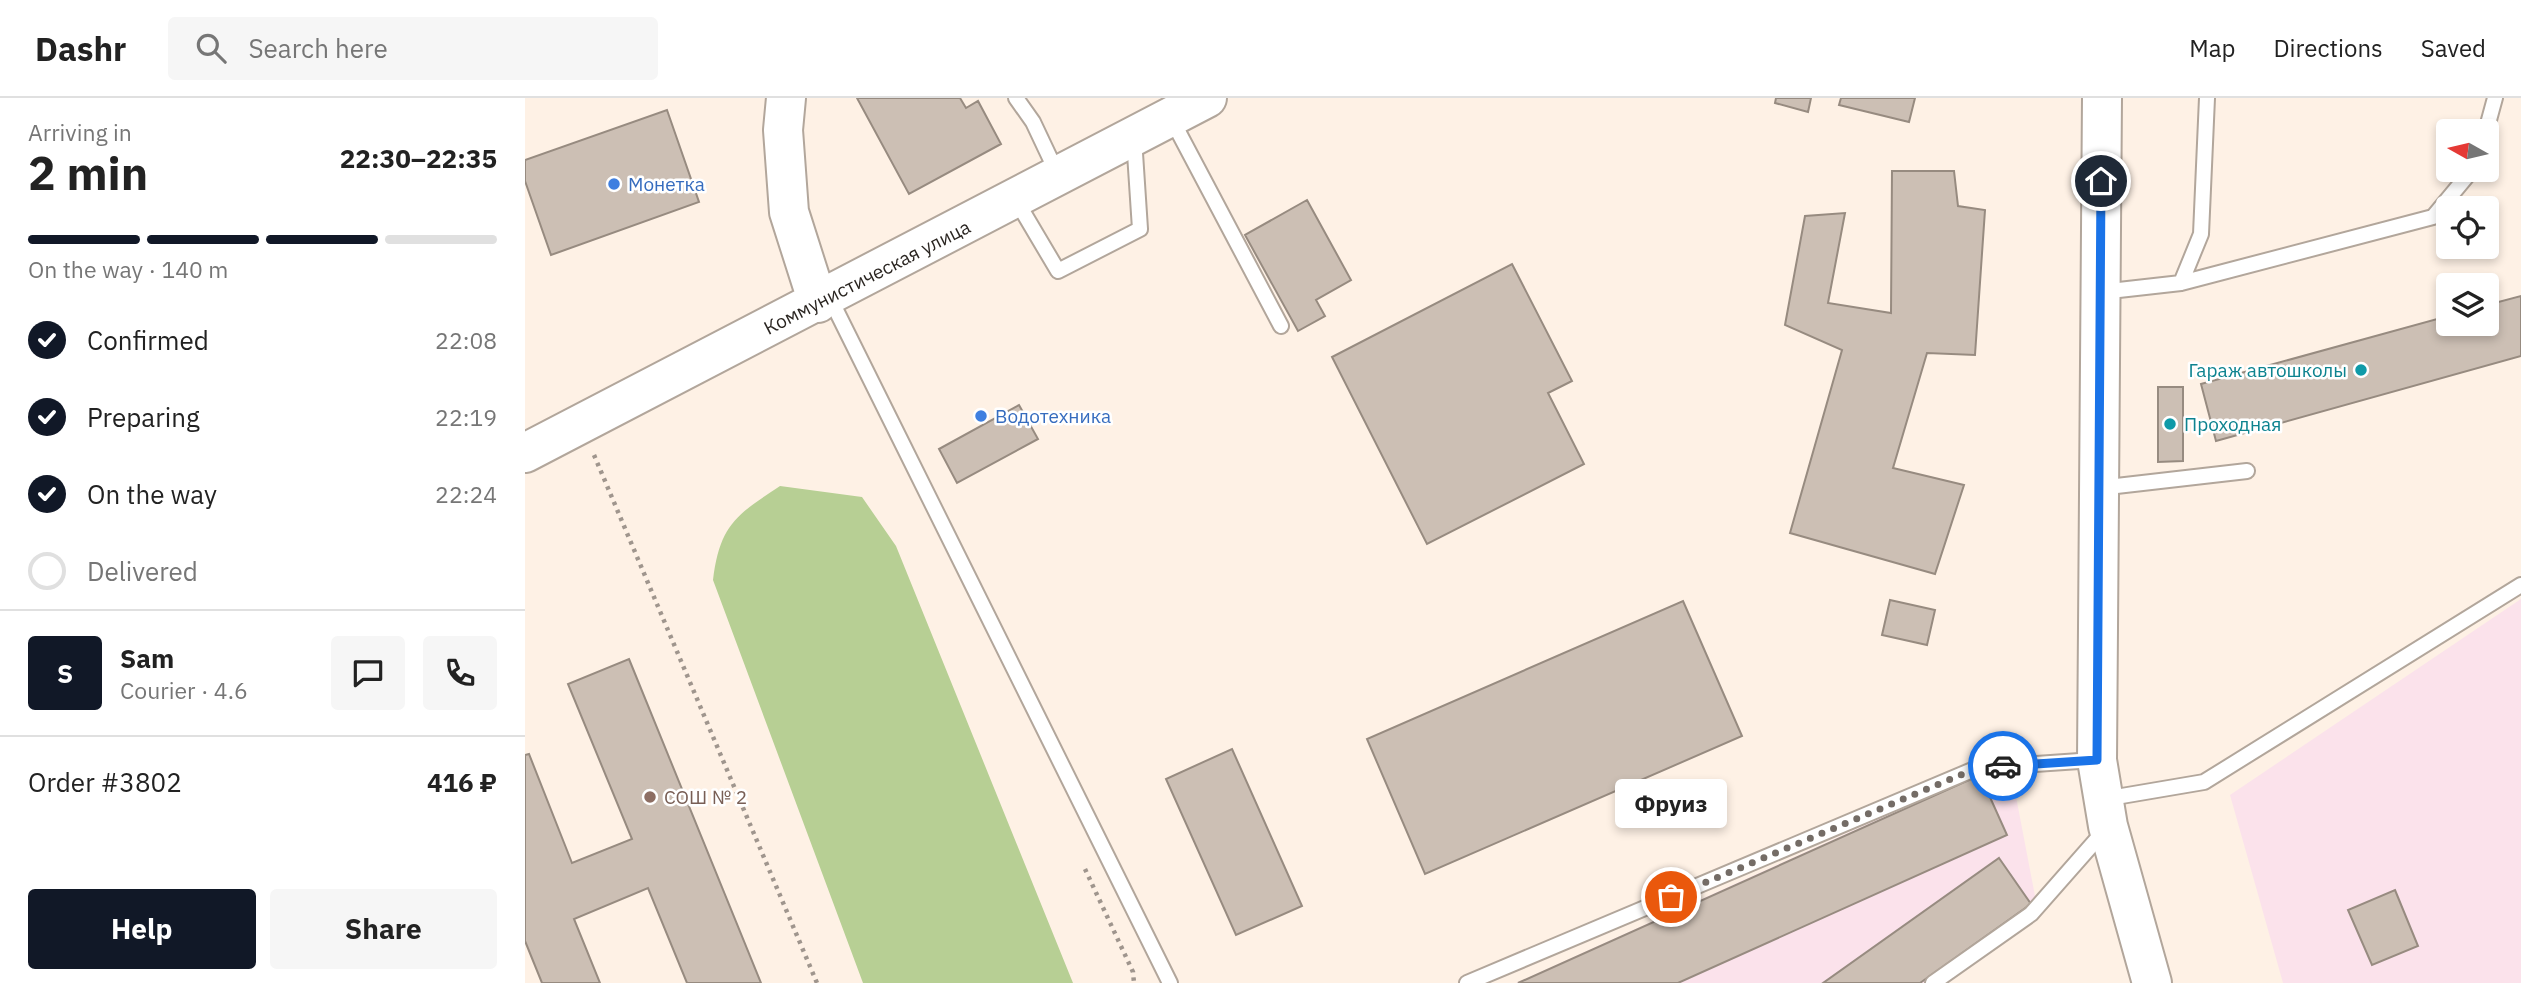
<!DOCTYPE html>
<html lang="en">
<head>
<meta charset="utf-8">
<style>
	:root { --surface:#fff; --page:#f6f6f6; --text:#222; --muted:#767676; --line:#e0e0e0; --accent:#111827 }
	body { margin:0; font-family:"IBM Plex Sans",sans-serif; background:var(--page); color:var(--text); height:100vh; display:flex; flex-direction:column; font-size:26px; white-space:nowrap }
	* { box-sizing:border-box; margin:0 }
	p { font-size:23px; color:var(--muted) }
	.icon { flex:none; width:38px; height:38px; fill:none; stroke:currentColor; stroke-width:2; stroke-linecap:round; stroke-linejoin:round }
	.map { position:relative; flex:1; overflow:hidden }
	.drawer { display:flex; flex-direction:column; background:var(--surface); width:525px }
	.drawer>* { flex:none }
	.needle { width:46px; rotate:278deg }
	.controls { position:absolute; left:1911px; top:21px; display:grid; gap:14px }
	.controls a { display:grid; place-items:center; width:63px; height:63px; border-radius:7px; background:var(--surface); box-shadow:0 4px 10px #0003; font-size:35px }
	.pin { position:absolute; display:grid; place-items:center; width:60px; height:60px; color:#fff; margin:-30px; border:4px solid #fff; border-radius:50%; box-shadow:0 2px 7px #0007 }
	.courier { position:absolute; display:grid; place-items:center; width:70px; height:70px; margin:-35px; border:5px solid #1a73e8; border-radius:50%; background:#fff; color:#222; box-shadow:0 2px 9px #0007 }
	.bubble { position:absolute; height:49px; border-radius:7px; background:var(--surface); box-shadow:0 4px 10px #0003; font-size:23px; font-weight:800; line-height:49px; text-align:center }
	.head em { font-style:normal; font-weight:800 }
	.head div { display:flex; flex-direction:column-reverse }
	.head { display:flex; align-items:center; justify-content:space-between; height:119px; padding:0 28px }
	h1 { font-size:46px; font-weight:800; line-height:52px }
	.bar { display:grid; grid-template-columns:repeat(4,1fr); gap:10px 7px; align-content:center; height:84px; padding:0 28px }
	.bar i { height:9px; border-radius:5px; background:var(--line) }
	.bar .selected { background:var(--accent) }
	.bar p { grid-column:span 4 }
	.line { display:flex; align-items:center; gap:18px; padding:0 28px; border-top:2px solid var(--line) }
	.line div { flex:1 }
	.round { display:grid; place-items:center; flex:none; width:74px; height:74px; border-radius:7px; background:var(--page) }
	ol { padding:0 28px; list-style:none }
	li { display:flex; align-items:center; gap:21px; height:77px }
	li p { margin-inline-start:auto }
	li .icon { padding:7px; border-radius:50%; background:var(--accent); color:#fff; stroke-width:4 }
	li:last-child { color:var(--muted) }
	li i { width:38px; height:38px; border:4px solid var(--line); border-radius:50% }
	.primary-button { display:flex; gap:14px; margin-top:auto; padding:14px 28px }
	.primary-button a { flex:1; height:80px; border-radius:7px; background:var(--accent); color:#fff; font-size:28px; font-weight:800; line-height:80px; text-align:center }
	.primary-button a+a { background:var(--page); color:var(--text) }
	header { display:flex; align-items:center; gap:42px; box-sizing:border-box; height:98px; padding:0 35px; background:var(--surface); border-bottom:2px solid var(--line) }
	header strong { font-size:33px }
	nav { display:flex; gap:38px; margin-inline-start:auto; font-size:24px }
	.search { width:490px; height:63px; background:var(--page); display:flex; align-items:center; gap:18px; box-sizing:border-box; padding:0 24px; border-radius:7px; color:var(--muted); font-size:26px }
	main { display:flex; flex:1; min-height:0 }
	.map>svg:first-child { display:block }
	.industrial { fill:#fbe2eb }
	.green { fill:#b7cf94 }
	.building { fill:#ccbfb4; stroke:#978b80; stroke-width:2 }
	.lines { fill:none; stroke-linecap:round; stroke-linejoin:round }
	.lane-casing { stroke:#b2a69b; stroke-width:18 }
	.secondary-casing { stroke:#b2a69b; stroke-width:42 }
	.path { stroke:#9f958d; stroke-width:4.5; stroke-dasharray:3.5 5; stroke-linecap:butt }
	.lane { stroke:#fff; stroke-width:14 }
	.secondary { stroke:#fff; stroke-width:38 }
	.done { stroke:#746c66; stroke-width:7; stroke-dasharray:0 12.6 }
	.route { stroke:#1a73e8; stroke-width:9 }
	.shop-dot { fill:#3f7fe0; stroke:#fff; stroke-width:2.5 }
	.culture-dot { fill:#0f9aa8; stroke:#fff; stroke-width:2.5 }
	.education-dot { fill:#8d6e63; stroke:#fff; stroke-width:2.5 }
	.labels { text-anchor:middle; stroke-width:5; stroke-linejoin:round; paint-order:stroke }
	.shop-label { font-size:19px; fill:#366cbe; stroke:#fff; text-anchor:start }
	.street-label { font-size:19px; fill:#2a2521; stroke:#fff }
	.culture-label { font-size:19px; fill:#0d838f; stroke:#fff; text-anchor:end }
	.education-label { font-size:19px; fill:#785e54; stroke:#fff; text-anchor:start }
</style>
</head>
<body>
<header>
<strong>Dashr</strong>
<div class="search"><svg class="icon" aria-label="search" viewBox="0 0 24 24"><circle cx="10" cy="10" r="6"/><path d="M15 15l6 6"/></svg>Search here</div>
<nav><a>Map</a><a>Directions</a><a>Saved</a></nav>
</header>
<main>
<section class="drawer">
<div class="head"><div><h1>2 min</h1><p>Arriving in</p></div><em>22:30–22:35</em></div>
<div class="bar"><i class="selected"></i><i class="selected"></i><i class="selected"></i><i></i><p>On the way · 140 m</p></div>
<ol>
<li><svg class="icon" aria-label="check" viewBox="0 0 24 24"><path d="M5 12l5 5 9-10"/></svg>Confirmed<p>22:08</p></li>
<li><svg class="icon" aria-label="check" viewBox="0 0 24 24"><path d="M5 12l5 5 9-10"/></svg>Preparing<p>22:19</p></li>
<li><svg class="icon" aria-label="check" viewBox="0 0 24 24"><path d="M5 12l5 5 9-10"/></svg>On the way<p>22:24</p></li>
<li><i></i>Delivered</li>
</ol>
<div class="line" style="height:126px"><b class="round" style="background:var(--accent);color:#fff">S</b><div><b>Sam</b><p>Courier · 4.6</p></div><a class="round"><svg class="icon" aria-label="chat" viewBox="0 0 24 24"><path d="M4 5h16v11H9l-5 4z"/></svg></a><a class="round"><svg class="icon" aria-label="phone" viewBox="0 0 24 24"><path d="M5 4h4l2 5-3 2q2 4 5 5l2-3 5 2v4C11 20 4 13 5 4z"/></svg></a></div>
<div class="line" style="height:91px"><div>Order #3802</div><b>416 ₽</b></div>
<div class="primary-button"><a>Help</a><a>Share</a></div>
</section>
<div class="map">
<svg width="1996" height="885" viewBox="0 0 1996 885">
	<rect width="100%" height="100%" fill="#fef1e5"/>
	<!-- industrial -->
	<path class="industrial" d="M1996,501V885H1758L1705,697Z
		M1484,662L1514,819L1418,885H991Z"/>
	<!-- green -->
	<path class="green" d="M255,388L337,399L371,448L548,885H338L188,482C195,427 211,417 255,388Z"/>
	<!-- building -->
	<path class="building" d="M332,0H435L441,10L453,3L476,46L384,96Z
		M1251,0H1286L1283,14L1250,5Z
		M1316,0H1390L1384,24L1314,7Z
		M142,12L174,104L26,157L0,83V62Z
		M1367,73H1429L1433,108L1460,112L1450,257L1402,255L1368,370L1439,387L1410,476L1265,435L1317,252L1260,227L1280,118L1320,115L1303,205L1366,215Z
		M782,102L826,182L791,202L800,218L773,233L720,137Z
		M987,166L1047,283L1023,295L1059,366L902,446L807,259Z
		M1996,198V258L1691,343L1676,286L1923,218V226H1962V207Z
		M1633,289H1658V363L1633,364Z
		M494,307L513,341L432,385L414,351Z
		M1365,502L1410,512L1402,547L1357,537Z
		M1158,503L1217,638L900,776L842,641Z
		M104,561L236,885H162L123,790L49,821L75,885H17L0,843V657L4,656L47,765L107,741L43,586Z
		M707,651L777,808L711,837L641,681Z
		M1455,677L1482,737L1153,885H993Z
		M1474,760L1506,806L1395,885H1298Z
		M1870,792L1893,848L1847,867L1823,812Z"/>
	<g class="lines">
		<defs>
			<path id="lane" d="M491,0L508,24L533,77
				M646,20L756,228
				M1961,33L1970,0
				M491,102L533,173L615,131L609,40
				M1656,185L1676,136L1682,0
				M1576,194L1656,185L1908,119L1947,72
				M305,200L645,885
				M1574,390L1722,373
				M1579,701L1679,684L1996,487
				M942,885L1452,670L1569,662
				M1408,885L1506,816L1580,732"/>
			<path id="secondary" d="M261,0L258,32L264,114L293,205
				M1577,0L1572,662L1583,728L1627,885
				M0,355L682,0"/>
		</defs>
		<!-- lane casing -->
		<use href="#lane" class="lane-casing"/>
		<!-- secondary casing -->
		<use href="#secondary" class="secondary-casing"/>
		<!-- path -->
		<path class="path" d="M69,357L292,885
			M560,771L608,874L609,885"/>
		<!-- lane -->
		<use href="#lane" class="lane"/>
		<!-- secondary -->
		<use href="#secondary" class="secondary"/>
	</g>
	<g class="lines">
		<!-- done -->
		<path class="done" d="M1146,799L1452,670L1478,668"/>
		<!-- route -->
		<path class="route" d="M1478,668L1572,662L1576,83"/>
	</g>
	<!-- markers -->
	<g class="shop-dot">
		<circle cx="89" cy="86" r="7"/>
		<circle cx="456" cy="318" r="7"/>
	</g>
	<g class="culture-dot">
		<circle cx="1836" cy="272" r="7"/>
		<circle cx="1645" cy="326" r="7"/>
	</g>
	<circle class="education-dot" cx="125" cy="699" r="7"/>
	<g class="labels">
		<!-- shop labels -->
		<g class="shop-label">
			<text x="103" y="93">Монетка</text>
			<text x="470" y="325">Водотехника</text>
		</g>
		<!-- street labels -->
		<g class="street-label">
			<text transform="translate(342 179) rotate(-27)" y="7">Коммунистическая улица</text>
		</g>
		<!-- culture labels -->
		<g class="culture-label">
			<text x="1822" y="279">Гараж автошколы</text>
			<text x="1659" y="333" text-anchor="start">Проходная</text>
		</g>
		<!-- education labels -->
		<g class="education-label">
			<text x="139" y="706">СОШ № 2</text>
		</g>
	</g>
</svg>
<div class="controls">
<a><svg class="needle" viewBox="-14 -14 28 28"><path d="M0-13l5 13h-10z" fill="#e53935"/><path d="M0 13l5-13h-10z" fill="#767676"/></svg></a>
<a><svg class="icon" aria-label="locate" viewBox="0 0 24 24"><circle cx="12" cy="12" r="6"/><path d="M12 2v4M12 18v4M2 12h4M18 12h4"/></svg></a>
<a><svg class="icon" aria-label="layers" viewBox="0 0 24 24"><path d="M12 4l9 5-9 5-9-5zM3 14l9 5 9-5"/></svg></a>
</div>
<div class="pin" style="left:1146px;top:799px;background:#ea580c"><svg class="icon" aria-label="bag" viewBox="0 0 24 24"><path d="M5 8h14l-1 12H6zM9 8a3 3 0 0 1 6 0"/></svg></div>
<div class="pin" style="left:1576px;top:83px;background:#1f2937"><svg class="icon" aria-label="home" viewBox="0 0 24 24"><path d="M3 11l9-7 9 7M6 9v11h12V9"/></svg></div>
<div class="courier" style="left:1478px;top:668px"><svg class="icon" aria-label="car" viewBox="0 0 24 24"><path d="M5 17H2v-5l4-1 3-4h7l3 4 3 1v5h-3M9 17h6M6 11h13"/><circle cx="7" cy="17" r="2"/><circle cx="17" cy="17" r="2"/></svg></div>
<div class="bubble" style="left:1090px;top:681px;width:112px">Фруиз</div>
</div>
</main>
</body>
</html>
